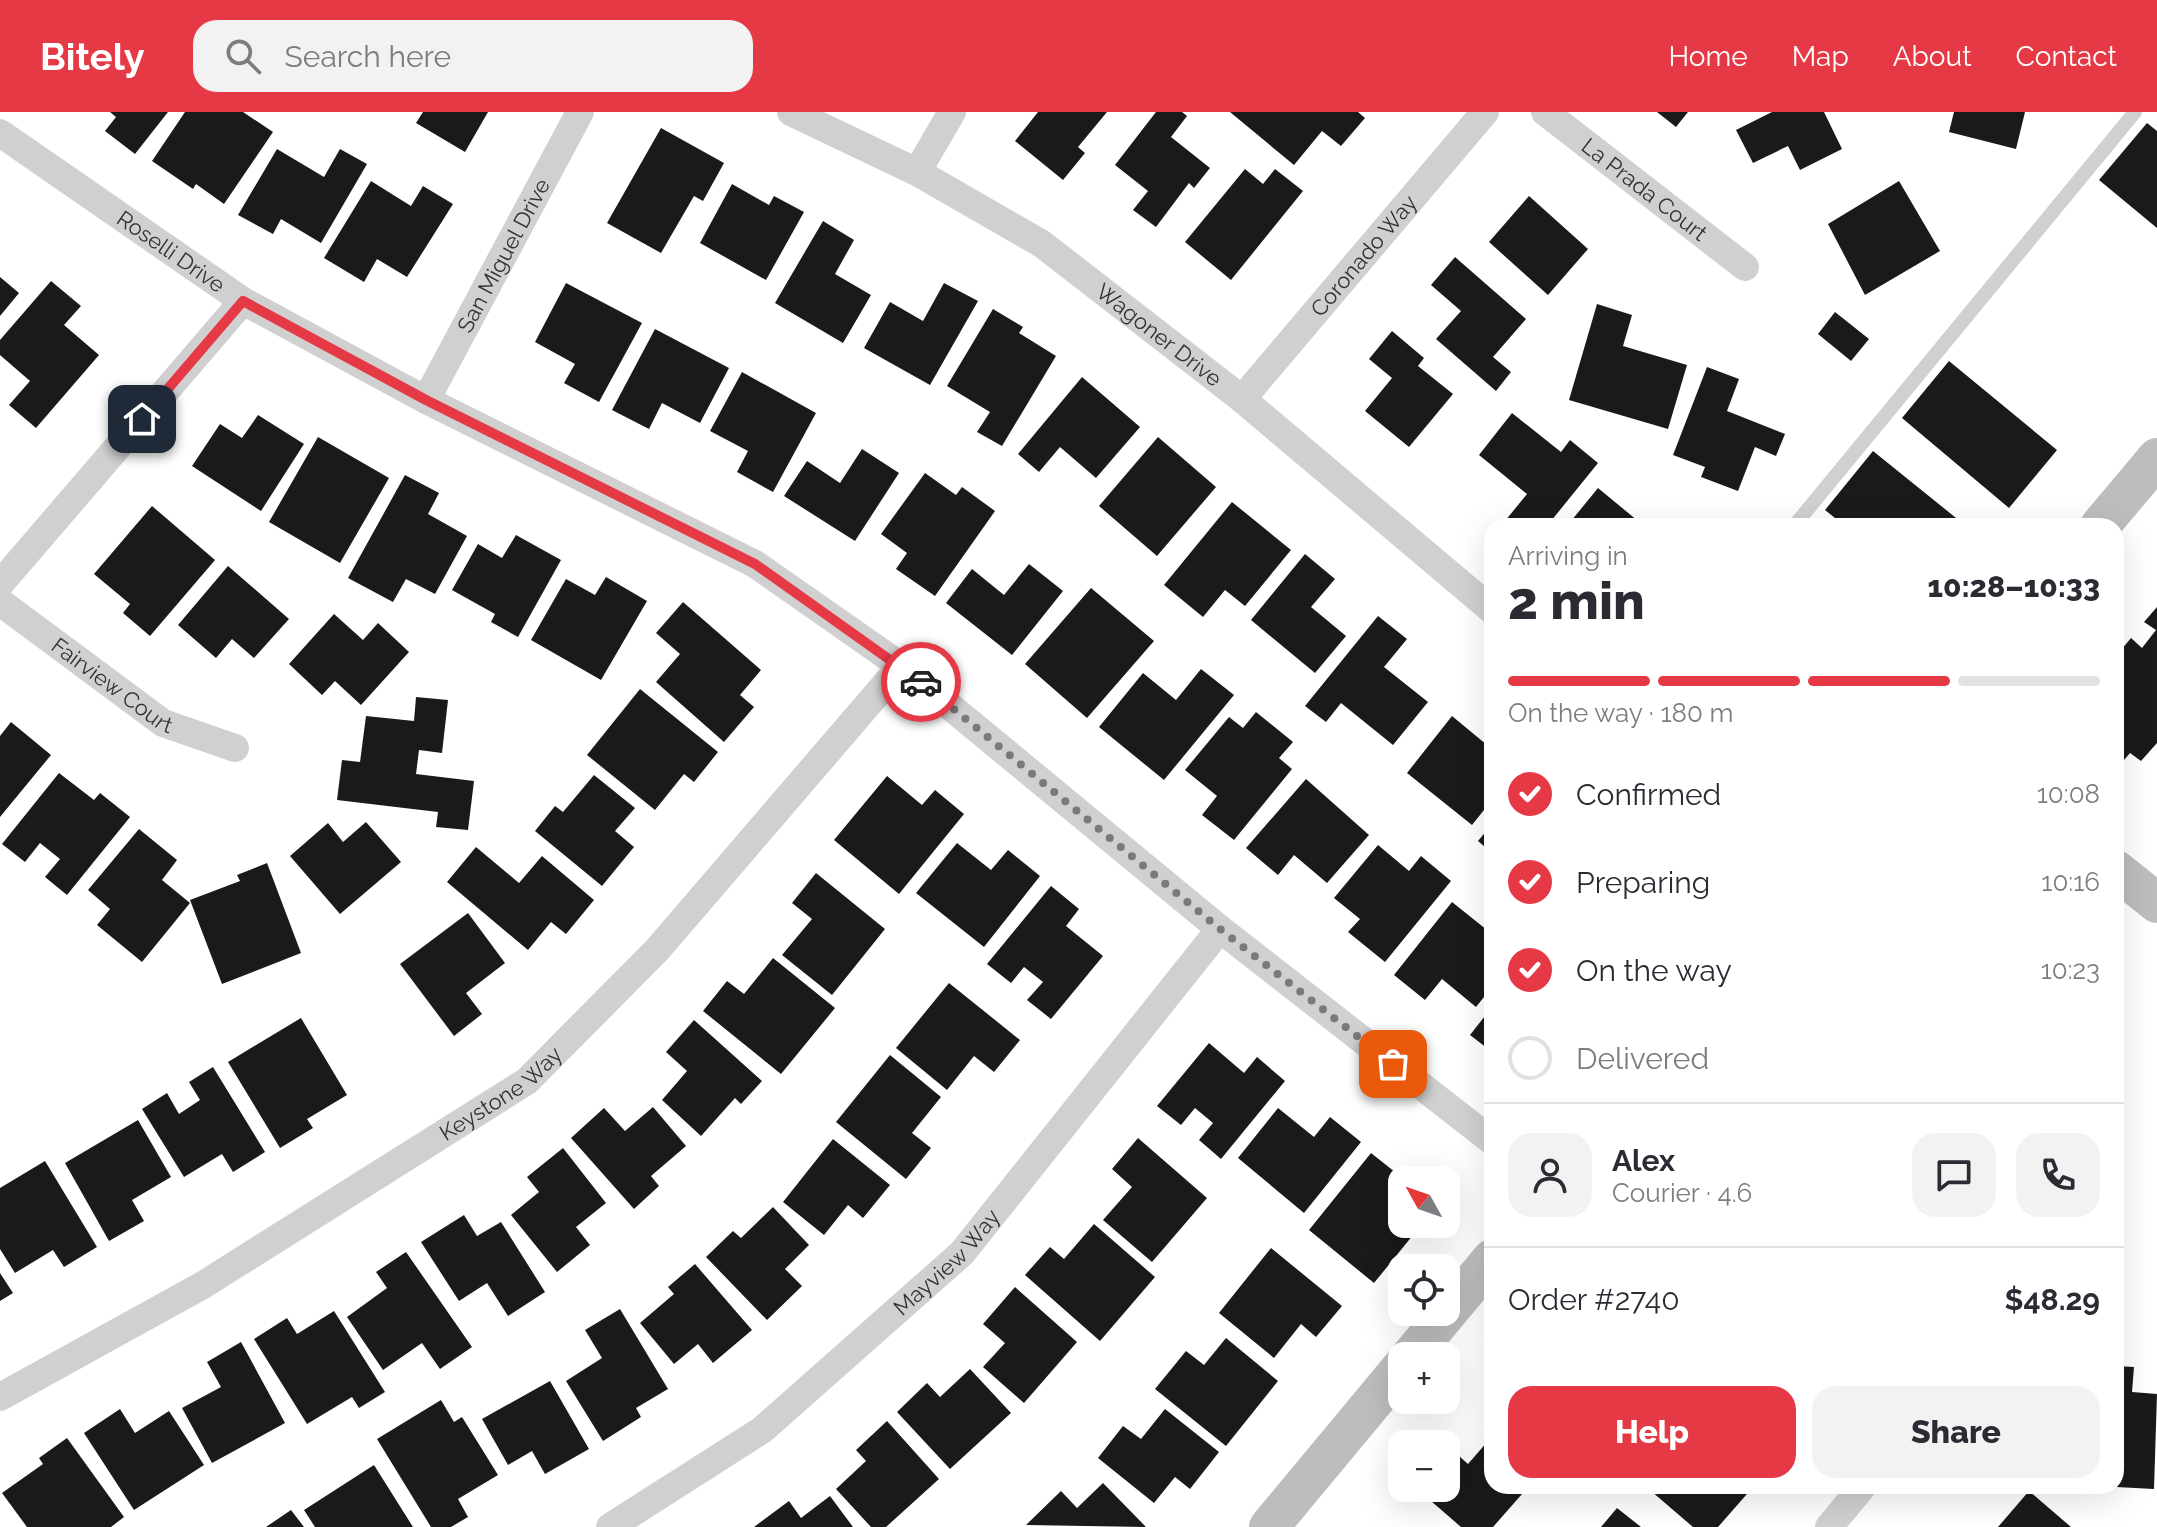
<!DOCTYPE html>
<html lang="en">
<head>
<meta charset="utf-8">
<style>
	:root { --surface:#fff; --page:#f2f2f3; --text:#2b2b33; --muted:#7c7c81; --line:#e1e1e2; --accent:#e63946 }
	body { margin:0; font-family:Raleway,sans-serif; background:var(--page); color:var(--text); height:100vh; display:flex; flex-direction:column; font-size:30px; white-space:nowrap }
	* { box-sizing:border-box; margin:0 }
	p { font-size:26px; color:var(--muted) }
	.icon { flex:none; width:44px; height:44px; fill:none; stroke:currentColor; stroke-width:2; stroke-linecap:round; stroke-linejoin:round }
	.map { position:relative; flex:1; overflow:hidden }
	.side { position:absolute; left:1484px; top:406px; width:640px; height:976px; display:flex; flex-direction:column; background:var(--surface); border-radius:24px; box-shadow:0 8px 32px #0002 }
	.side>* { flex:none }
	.needle { width:52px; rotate:310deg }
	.buttons { position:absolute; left:1388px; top:1054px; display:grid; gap:16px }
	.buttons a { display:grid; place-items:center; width:72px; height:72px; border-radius:16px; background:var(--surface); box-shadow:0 8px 32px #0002; font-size:40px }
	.pin { position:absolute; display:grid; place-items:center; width:68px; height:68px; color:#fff; margin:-34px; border-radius:16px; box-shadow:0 4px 12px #0006 }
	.courier { position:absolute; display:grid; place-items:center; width:80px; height:80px; margin:-40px; border:6px solid #e63946; border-radius:50%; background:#fff; color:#222; box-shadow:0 2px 10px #0007 }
	.overview em { font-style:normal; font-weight:800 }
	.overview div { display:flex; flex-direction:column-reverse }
	.overview { display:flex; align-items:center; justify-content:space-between; height:136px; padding:0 24px }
	h1 { font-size:52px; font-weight:800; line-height:60px }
	.bar { display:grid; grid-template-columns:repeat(4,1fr); gap:12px 8px; align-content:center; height:96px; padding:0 24px }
	.bar i { height:10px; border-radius:6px; background:var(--line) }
	.bar .current { background:var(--accent) }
	.bar p { grid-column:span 4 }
	.line { display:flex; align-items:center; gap:20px; padding:0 24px; border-top:2px solid var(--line) }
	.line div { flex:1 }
	.round { display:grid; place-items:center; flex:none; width:84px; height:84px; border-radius:24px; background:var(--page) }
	ol { padding:0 24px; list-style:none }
	li { display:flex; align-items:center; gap:24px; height:88px }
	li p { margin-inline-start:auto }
	li .icon { padding:8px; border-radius:50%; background:var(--accent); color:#fff; stroke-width:4 }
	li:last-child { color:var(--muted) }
	li i { width:44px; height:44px; border:4px solid var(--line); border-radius:50% }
	.cta { display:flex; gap:16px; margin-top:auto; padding:16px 24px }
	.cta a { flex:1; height:92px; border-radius:24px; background:var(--accent); color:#fff; font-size:32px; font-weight:800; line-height:92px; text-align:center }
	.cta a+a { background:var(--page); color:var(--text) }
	header { display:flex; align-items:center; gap:48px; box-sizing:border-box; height:112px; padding:0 40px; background:var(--accent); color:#fff }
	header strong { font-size:38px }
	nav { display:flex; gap:44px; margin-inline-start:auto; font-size:28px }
	.search { width:560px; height:72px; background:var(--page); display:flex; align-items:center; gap:20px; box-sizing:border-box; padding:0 28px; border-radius:24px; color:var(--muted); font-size:30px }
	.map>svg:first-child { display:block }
	.building { fill:#1a1a1a }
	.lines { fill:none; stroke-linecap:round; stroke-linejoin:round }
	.lane { stroke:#d0d0d0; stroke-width:14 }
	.street { stroke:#d0d0d0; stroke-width:28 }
	.secondary { stroke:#bdbdbd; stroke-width:40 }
	.done { stroke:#7a7a7a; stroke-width:8; stroke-dasharray:0 14.4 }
	.route { stroke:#e63946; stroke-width:10 }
	.labels { text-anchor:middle; stroke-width:8; stroke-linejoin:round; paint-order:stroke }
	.street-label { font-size:22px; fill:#333; stroke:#fff }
</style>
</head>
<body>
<header>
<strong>Bitely</strong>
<div class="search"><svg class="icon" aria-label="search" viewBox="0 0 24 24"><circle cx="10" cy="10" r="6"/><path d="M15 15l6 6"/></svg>Search here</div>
<nav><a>Home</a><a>Map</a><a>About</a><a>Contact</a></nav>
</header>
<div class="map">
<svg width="2157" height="1415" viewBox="0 0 2157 1415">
	<rect width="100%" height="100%" fill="#fff"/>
	<!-- building -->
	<path class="building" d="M110,0H168L135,42L105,19L116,5Z
		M185,0H243L273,20L224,92L196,72L193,77L152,49Z
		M423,0H488L465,40L416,11Z
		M1038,0H1107L1078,35L1085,41L1063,68L1015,29Z
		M1156,0H1182L1187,4L1171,25L1210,56L1194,76L1189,71L1156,115L1133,98L1148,79L1115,53Z
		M1230,0H1358L1365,6L1341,34L1322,19L1294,53Z
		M1657,0H1688L1676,15Z
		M1772,0H1824L1842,37L1800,58L1788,34L1753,51L1736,18Z
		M1954,0H2025L2016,37L1949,20Z
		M2147,11L2157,19V116L2099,68Z
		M661,16L724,51L703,89L694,84L661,141L607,111Z
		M277,37L324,65L340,37L367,52L321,131L281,107L273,122L238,103Z
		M1245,57L1263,72L1275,57L1303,79L1231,168L1185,130Z
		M371,69L411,94L423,74L453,92L407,165L377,147L364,170L324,146Z
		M1899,69L1940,139L1865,183L1828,112Z
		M732,72L769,93L774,84L804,100L766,168L700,131Z
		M1529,84L1588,137L1548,183L1489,130Z
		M823,109L854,128L835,162L871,183L843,231L775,191Z
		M1455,145L1526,207L1493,245L1511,260L1496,279L1436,227L1461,199L1431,173Z
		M0,165L19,181L0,204Z
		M51,169L81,194L64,213L99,243L36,316L9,293L30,269L0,243V228Z
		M566,171L642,211L599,290L564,271L575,252L535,230Z
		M944,171L978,189L930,273L864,236L890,190L923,209Z
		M1597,192L1632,203L1623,234L1687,253L1668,317L1569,288Z
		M993,197L1023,215L1019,221L1056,244L1002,334L977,320L990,300L947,274Z
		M1835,200L1869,227L1851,249L1818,222Z
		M655,217L729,256L700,311L662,291L649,317L612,298Z
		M1392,219L1424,246L1418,254L1453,282L1409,335L1365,299L1392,266L1369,247Z
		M1949,249L2057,338L2009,396L1902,306Z
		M1707,255L1739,267L1727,299L1785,322L1776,344L1755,335L1738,379L1701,365L1705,355L1673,343Z
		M742,260L816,301L773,380L737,360L748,339L710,319Z
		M1082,265L1140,315L1096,366L1060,335L1039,360L1018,342Z
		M1512,301L1561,340L1570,328L1598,351L1547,414H1511L1505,409L1527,382L1479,343Z
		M258,303L304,332L261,399L192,354L220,312L242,326Z
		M318,325L389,366L340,451L269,410Z
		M1158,325L1216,375L1157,444L1099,394Z
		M862,337L899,361L855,429L784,384L807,349L840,371Z
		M1873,339L1966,414H1845L1825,398Z
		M925,361L956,383L962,375L995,399L935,484L896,457L907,441L881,422Z
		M405,363L439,381L428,402L467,424L435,482L406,467L393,490L348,466Z
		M1598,376L1644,414H1567Z
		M1232,390L1291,438L1245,494L1225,478L1203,505L1164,473Z
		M152,394L215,448L150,524L123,501L130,492L94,462Z
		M516,423L561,448L518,525L491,510L495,502L452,478L478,432L502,446Z
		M1305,442L1335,467L1311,495L1346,524L1315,561L1251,508Z
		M1029,452L1063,479L1012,543L946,491L972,457L1004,483Z
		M228,454L289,507L254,546L232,527L216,546L178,513Z
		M606,465L647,489L601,568L531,528L566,467L595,483Z
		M1091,476L1154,529L1087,606L1025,552Z
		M683,490L761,558L740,583L754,595L724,630L656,570L680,542L656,521Z
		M2157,495V631L2141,649L2130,641L2124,648L2116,641V544L2131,526L2142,536L2156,518L2144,510Z
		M334,502L363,528L378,511L409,540L361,593L335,569L322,583L289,552Z
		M1378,504L1407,527L1384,555L1428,590L1393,633L1341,591L1326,610L1305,594Z
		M1201,557L1234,583L1164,668L1099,615L1143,561L1176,588Z
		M640,577L718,640L694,670L684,662L655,698L587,643Z
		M416,585L448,588L442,641L419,638L416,662L474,669L468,718L436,715L438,700L337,688L342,648L360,650L366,604L414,609Z
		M1256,600L1293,630L1279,646L1292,657L1234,728L1202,703L1217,684L1185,658L1229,605L1243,616Z
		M1452,604L1487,633L1492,627V688L1472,713L1407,661Z
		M11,610L51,643L0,705V624Z
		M59,661L94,688L100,681L130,705L67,783L45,765L60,747L40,731L25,750L2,732Z
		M594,663L635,696L615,719L634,735L602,774L535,719L555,694L563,700Z
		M887,664L922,693L935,678L964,702L899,782L834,728Z
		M1306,667L1369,723L1327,771L1294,743L1278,763L1246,736Z
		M366,710L401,750L340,802L290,744L328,711L343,730Z
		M1492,712V741L1478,729Z
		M139,717L177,748L162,768L190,791L142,850L97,813L110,797L88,778Z
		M957,731L991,758L1008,738L1040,764L984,835L916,781Z
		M1378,733L1409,759L1421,744L1451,769L1385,850L1348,820L1360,807L1334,786Z
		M476,735L519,771L542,744L594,788L566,822L551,810L528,838L447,770Z
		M267,751L301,841L222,872L190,788L240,769L237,763Z
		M816,761L885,817L832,883L782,843L812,807L792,791Z
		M1051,774L1079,797L1066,814L1103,844L1051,907L1027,888L1043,870L1024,855L1011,871L987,852Z
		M1452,790L1492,822V875L1476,895L1442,867L1425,888L1394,863Z
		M468,801L505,851L466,881L482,902L454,924L400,852Z
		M773,846L835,896L781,962L703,899L727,869L744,882Z
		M949,871L1020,928L994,960L974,944L947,978L896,936Z
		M1492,895V940L1470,923Z
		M301,906L347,983L307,1007L313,1016L280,1036L228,950Z
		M694,908L762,969L741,992L735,986L701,1024L662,988L687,959L666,940Z
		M1209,931L1244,961L1257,945L1285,969L1221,1047L1199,1028L1213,1011L1195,996L1181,1013L1157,994Z
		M890,943L941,985L912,1021L931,1036L906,1067L836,1010Z
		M213,955L265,1040L233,1060L222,1042L184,1065L142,997L167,981L179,1002L200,988L189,970Z
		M653,995L686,1034L651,1064L659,1074L634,1097L571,1026L604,996L625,1019Z
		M1278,996L1314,1025L1330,1005L1361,1030L1304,1101L1238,1046Z
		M138,1008L171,1065L132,1088L144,1109L109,1129L65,1051Z
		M1138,1026L1207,1086L1152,1150L1103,1108L1132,1075L1112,1057Z
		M833,1027L890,1073L863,1106L848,1093L824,1123L783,1090Z
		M563,1036L606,1091L576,1115L590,1133L557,1160L511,1103L539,1080L527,1065Z
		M1371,1041L1400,1064L1393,1072L1402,1080V1112H1422L1374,1171L1309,1118Z
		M45,1049L97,1135L64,1155L53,1138L15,1161L0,1137V1076Z
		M773,1095L809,1133L785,1157L802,1174L767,1208L706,1145L733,1119L741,1126Z
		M464,1103L477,1124L501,1110L545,1180L508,1204L487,1171L459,1189L421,1130Z
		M1094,1112L1155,1165L1100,1229L1025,1163L1050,1135L1064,1147Z
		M1271,1136L1342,1194L1316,1225L1301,1212L1274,1246L1219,1201Z
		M406,1140L472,1235L440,1257L422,1231L383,1258L347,1205L387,1176L376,1160Z
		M695,1152L752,1218L713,1251L698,1232L674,1252L640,1211L674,1182L668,1175Z
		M0,1161L13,1181L0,1189Z
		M1015,1175L1077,1230L1024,1291L983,1255L1005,1231L983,1212Z
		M620,1197L668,1277L636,1296L641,1305L603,1329L566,1269L602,1246L585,1218Z
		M334,1199L385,1280L359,1296L352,1285L307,1312L254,1227L287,1206L297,1222Z
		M1226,1226L1278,1269L1226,1334L1155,1277L1186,1239L1204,1253Z
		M241,1230L285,1311L212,1351L182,1296L221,1275L207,1250Z
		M2116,1254L2134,1255L2132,1280L2157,1282L2154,1377L2116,1375Z
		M970,1257L1011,1301L950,1357L897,1300L927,1271L940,1285Z
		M550,1269L589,1337L545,1362L532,1339L508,1353L482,1307Z
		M441,1288L454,1310L462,1305L498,1363L458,1387L468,1405L451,1415H431L377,1327Z
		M120,1297L135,1321L169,1299L204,1353L134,1398L84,1321Z
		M1165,1297L1219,1340L1190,1377L1175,1365L1154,1391L1098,1346L1123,1314L1141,1327Z
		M887,1309L939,1367L886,1415H871L836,1377L866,1349L856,1338Z
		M67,1326L124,1405L111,1415H27L2,1381L43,1352L39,1346Z
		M1488,1329L1492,1332V1374H1529L1493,1415H1461L1416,1376H1446V1340L1450,1336L1468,1352Z
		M374,1353L413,1415H315L304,1398Z
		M1103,1371L1146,1415L1026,1413L1061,1379L1077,1396Z
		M1656,1374H1754L1718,1415H1693L1651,1379Z
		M2029,1379L2071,1415H1998Z
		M830,1384L853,1415H754L789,1389L801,1406Z
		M1617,1396L1641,1415H1601Z
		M291,1398L304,1415H266Z"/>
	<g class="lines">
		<!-- lane -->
		<path class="lane" d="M1794,414L2135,0"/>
		<!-- street -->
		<g class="street">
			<path id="s1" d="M791,0L917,60L1042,132L1242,287L1492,498"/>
			<path id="s2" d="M1545,0L1745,155"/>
			<path id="s3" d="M0,21L243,189L426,288L755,452L901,554L1220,817L1492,1029"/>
			<path d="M917,60L952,0"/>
			<path id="s4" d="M1242,287L1485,0"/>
			<path id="s5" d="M426,288L580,0"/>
			<path d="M0,472L243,189"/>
			<path id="s6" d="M0,490L163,611L235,636"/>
			<path id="s7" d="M0,1285L203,1173L527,969L657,838L901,554"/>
			<path id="s8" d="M610,1415L762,1318L962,1141L1220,817"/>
			<path d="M1829,1415L1863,1374"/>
		</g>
		<!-- secondary -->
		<path class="secondary" d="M2100,414L2157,346
			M2116,758L2157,791
			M1411,1244L1492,1147
			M1269,1415L1402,1255"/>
	</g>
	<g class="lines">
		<!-- done -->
		<path class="done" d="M921,570L1220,817L1393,952"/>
		<!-- route -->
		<path class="route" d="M142,307L243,189L426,288L755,452L921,570"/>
	</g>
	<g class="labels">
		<!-- street labels -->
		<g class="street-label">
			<text dy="8" stroke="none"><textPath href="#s2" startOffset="126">La Prada Court</textPath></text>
			<text dy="8" stroke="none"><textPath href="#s3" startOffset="208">Roselli Drive</textPath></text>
			<text dy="8" stroke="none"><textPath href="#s5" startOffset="164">San Miguel Drive</textPath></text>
			<text dy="8" stroke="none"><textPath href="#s4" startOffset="188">Coronado Way</textPath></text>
			<text dy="8" stroke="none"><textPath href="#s1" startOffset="432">Wagoner Drive</textPath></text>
			<text dy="8" stroke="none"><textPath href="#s6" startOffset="140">Fairview Court</textPath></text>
			<text dy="8" stroke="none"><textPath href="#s7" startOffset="586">Keystone Way</textPath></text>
			<text dy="8" stroke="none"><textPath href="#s8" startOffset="430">Mayview Way</textPath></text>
		</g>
	</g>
</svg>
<div class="buttons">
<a><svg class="needle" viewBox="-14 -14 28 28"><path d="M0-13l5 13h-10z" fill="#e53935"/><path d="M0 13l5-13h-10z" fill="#7c7c81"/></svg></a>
<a><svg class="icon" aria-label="locate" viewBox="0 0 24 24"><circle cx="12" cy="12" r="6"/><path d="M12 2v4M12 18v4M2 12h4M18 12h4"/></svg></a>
<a>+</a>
<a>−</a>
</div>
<div class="pin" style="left:1393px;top:952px;background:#ea580c"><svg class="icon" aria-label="bag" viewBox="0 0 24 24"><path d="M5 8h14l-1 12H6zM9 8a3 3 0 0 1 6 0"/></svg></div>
<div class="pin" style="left:142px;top:307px;background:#1f2937"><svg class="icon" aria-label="home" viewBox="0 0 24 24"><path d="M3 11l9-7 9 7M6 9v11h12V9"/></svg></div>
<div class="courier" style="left:921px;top:570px"><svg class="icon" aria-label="car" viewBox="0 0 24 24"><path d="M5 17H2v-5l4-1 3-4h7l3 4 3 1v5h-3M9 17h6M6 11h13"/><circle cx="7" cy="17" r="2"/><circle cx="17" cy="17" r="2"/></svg></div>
<section class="side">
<div class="overview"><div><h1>2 min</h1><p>Arriving in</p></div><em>10:28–10:33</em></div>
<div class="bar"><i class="current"></i><i class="current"></i><i class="current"></i><i></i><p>On the way · 180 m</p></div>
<ol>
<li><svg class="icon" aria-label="check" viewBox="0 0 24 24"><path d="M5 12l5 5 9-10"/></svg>Confirmed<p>10:08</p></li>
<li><svg class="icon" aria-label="check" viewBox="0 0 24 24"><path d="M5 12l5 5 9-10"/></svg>Preparing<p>10:16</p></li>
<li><svg class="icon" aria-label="check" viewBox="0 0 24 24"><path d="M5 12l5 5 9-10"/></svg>On the way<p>10:23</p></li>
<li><i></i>Delivered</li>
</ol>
<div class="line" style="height:144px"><a class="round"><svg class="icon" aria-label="person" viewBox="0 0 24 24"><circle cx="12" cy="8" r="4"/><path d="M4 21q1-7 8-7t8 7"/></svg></a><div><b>Alex</b><p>Courier · 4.6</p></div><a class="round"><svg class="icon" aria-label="chat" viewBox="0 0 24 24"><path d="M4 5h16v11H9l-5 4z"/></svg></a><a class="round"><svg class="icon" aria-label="phone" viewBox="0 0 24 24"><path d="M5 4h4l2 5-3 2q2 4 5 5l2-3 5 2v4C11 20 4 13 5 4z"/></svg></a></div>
<div class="line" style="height:104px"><div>Order #2740</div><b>$48.29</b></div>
<div class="cta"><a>Help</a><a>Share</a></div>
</section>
</div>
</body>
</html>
